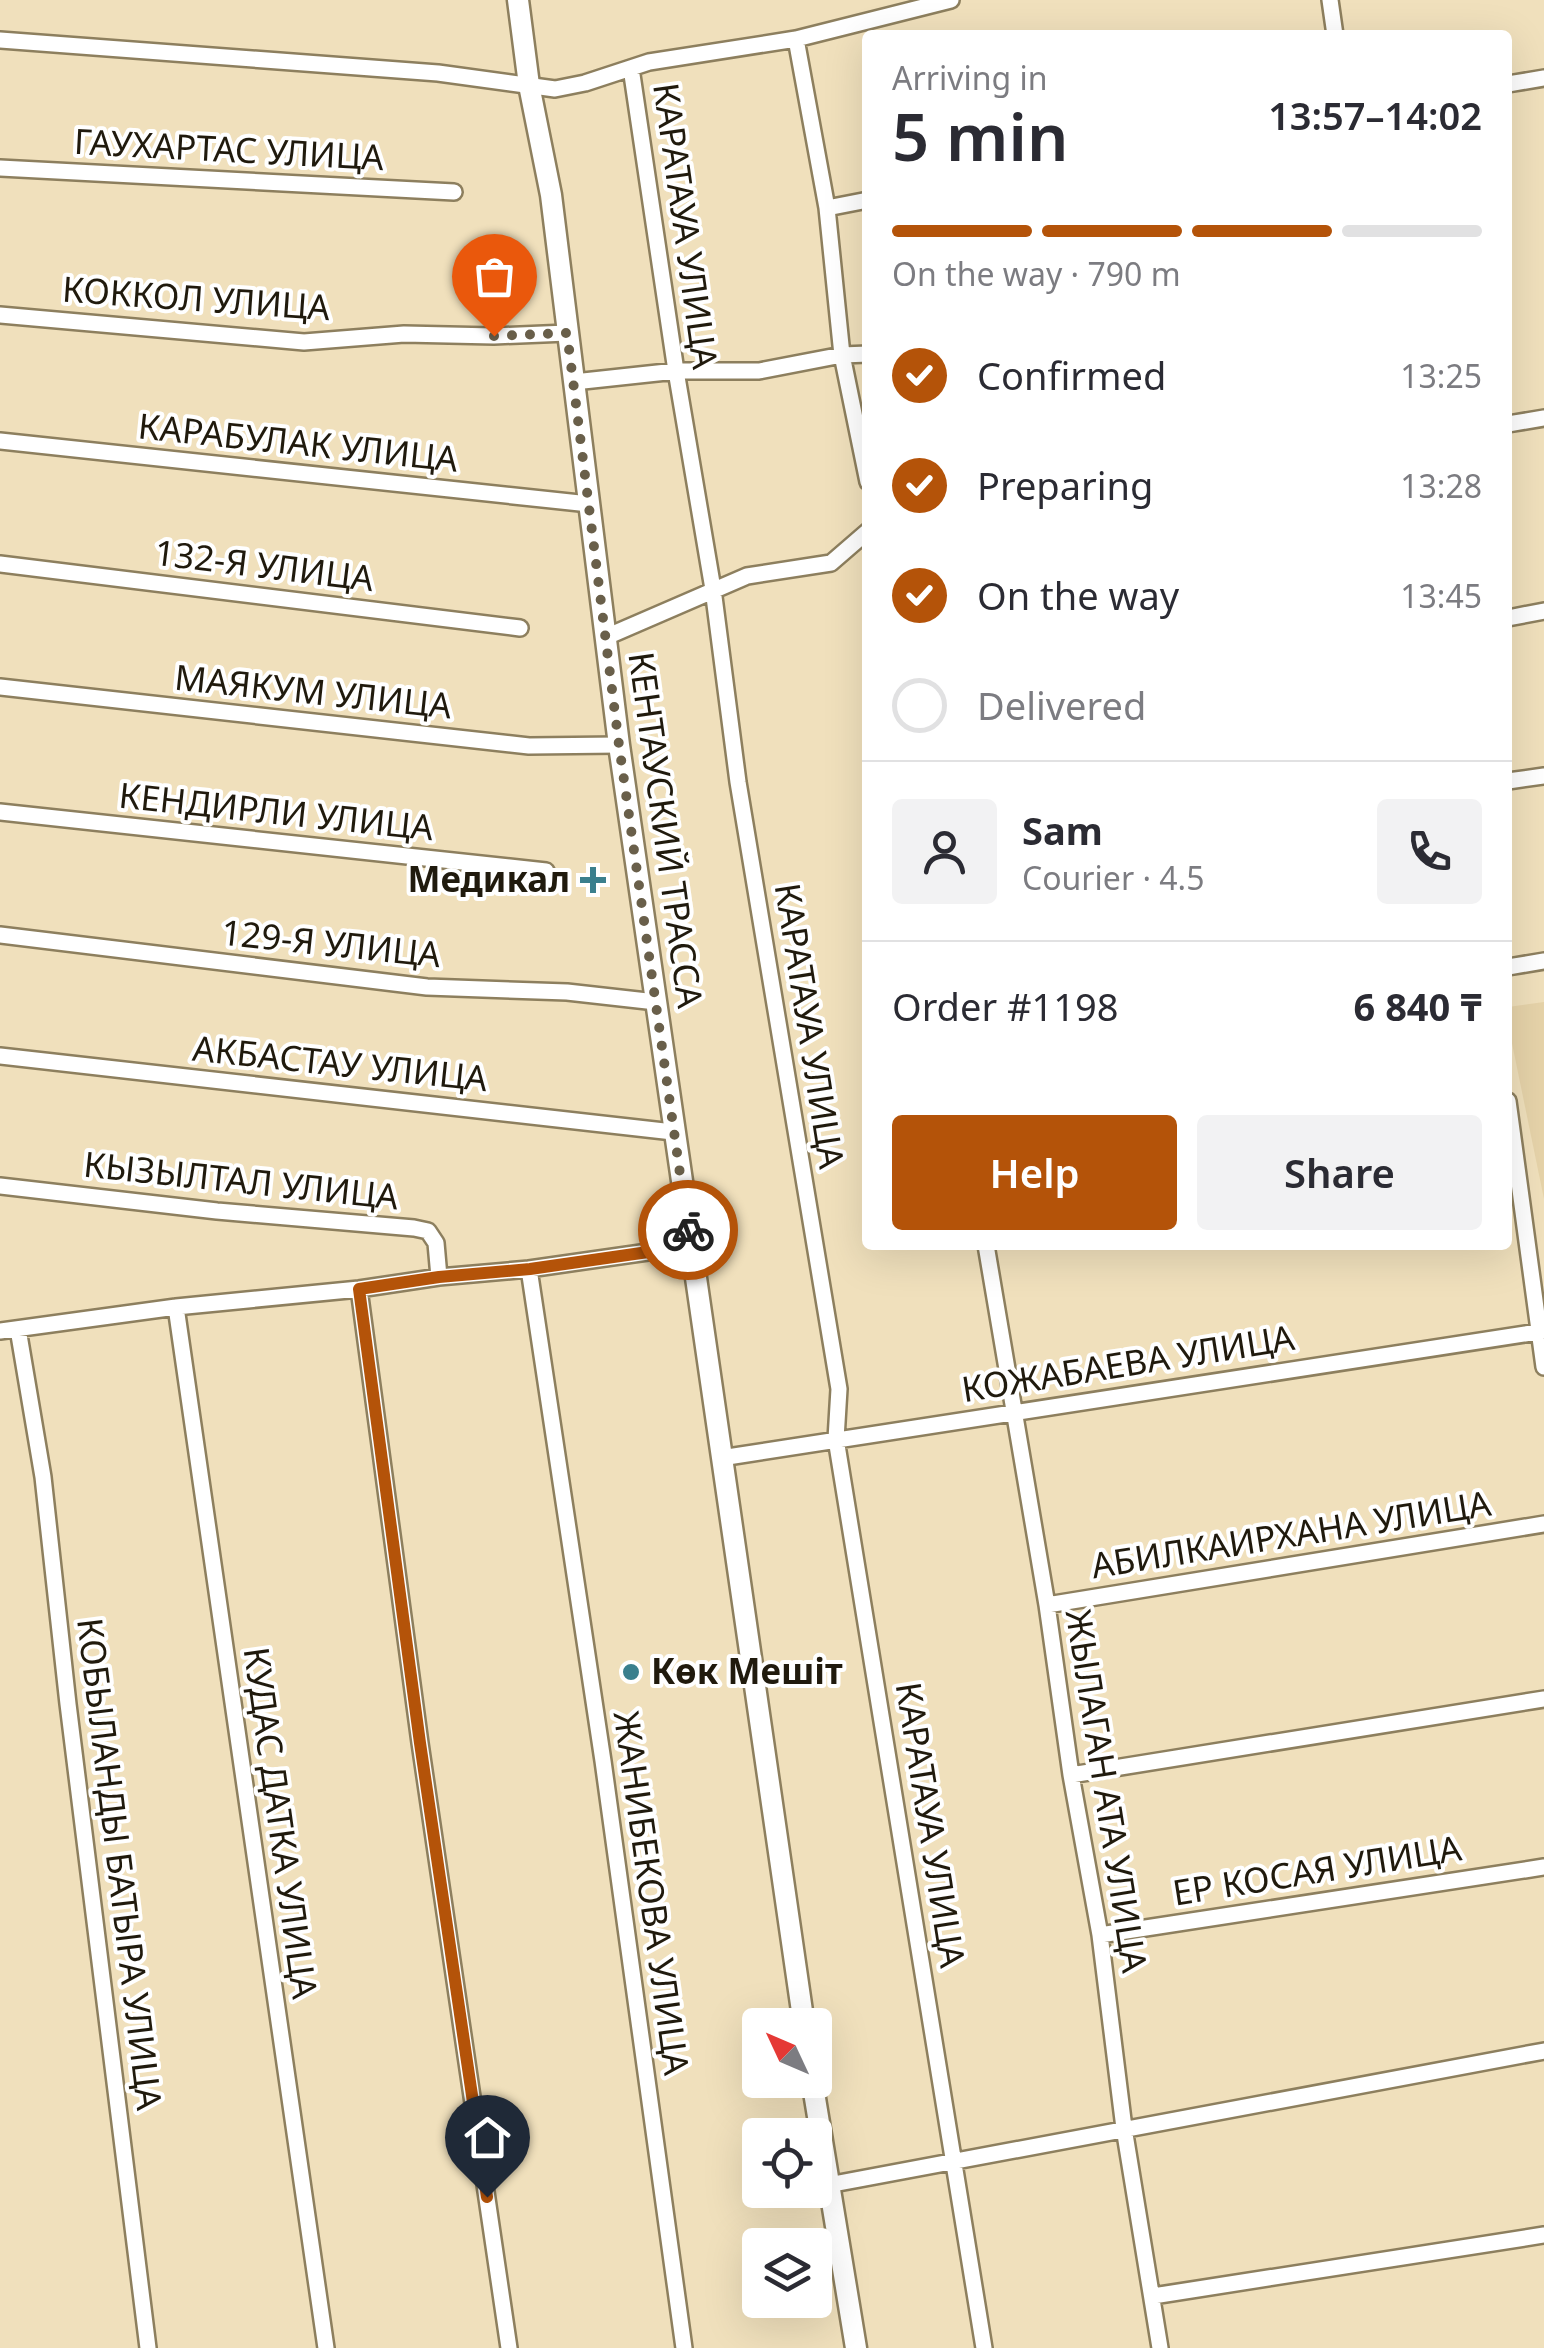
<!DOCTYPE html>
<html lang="en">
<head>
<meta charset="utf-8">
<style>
	:root { --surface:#fff; --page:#f2f2f3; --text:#2b2b33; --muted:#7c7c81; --line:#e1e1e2; --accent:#b45309 }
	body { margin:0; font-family:"Noto Sans",sans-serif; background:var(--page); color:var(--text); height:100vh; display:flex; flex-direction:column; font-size:38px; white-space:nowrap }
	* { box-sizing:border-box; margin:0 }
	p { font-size:32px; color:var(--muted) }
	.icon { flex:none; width:55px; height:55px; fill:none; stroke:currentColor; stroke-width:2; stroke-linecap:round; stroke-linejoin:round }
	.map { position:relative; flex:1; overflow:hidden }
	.side { position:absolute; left:862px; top:30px; width:650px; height:1220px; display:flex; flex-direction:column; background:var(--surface); border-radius:10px; box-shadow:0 10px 40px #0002 }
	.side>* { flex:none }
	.needle { width:65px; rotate:314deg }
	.tools { position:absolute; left:742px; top:2008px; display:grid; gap:20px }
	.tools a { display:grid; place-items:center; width:90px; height:90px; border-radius:10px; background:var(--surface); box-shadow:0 10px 40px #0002; font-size:50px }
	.pin { position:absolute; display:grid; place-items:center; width:85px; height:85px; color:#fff; margin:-102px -42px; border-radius:50% 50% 50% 0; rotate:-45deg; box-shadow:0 0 10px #0007 }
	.pin .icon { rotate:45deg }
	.courier { position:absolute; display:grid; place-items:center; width:100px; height:100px; margin:-50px; border:8px solid #b45309; border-radius:50%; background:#fff; color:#222; box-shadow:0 2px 12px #0007 }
	.overview em { font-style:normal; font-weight:600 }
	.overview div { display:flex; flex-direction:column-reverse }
	.overview { display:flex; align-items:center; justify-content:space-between; height:170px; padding:0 30px }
	h1 { font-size:65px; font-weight:600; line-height:75px }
	.bar { display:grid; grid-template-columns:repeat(4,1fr); gap:15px 10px; align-content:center; height:120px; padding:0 30px }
	.bar i { height:12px; border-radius:8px; background:var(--line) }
	.bar .selected { background:var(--accent) }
	.bar p { grid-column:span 4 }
	.line { display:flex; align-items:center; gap:25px; padding:0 30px; border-top:2px solid var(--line) }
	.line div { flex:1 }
	.round { display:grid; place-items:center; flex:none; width:105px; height:105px; border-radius:10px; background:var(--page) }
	ol { padding:0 30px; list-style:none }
	li { display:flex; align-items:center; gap:30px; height:110px }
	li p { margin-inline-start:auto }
	li .icon { padding:10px; border-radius:50%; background:var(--accent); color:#fff; stroke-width:4 }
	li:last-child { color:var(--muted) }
	li i { width:55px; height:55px; border:5px solid var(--line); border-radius:50% }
	.cta { display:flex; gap:20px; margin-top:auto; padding:20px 30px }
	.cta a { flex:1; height:115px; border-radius:10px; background:var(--accent); color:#fff; font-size:40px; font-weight:600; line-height:115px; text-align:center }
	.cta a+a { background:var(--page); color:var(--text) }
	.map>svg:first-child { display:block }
	.built { fill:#e6d3a9 }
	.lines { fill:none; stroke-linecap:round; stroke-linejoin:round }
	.minor-casing { stroke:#8d7f5e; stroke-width:20 }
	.major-casing { stroke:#8d7f5e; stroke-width:25 }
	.minor { stroke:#fff; stroke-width:15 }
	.major { stroke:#fff; stroke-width:20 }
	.done { stroke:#695f4a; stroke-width:10; stroke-dasharray:0 18 }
	.route { stroke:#b45309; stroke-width:12 }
	.poi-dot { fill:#3a7f8d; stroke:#fff; stroke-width:4 }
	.labels { text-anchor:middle; stroke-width:8; stroke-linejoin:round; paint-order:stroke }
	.street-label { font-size:35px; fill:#201a0d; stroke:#fff }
	.poi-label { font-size:35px; font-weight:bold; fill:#201a0d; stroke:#fff; text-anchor:end }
</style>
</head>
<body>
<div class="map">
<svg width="1544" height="2348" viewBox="0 0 1544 2348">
	<rect width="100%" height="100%" fill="#f0e0bc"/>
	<!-- built -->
	<path class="built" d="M1544,1002V1199L1508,1024V1007Z"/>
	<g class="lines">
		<defs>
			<path id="minor" d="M1330,0L1335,35
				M796,39L827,208L842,355L868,482
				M0,40L438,73L555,89L585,83L649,62L796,39L951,0
				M631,68L676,371L713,589L738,782L839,1389L836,1439L984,2348
				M1508,84L1544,78
				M0,168L454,192
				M827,208L868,200
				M0,315L304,342L404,334L494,336L567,333
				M574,382L676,371H759L842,355L868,354
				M1508,424L1544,418
				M0,441L589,504
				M0,564L520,628
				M1508,618L1544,611
				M606,637L747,576L831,563L868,531
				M0,687L529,746L619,745
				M1508,781L1544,776
				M0,812L546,871
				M0,935L427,987L567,992L656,1002
				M1508,967L1544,961
				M0,1056L673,1132
				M1508,1101L1544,1367
				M0,1186L217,1211L414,1228L428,1231L436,1243L439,1277
				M986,1245L1047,1605L1071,1775L1100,1935L1124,2128L1160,2348
				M529,1269L603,1761L684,2348
				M359,1289L420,1743L509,2348
				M176,1307L326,2348
				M18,1329L43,1477L68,1704L148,2348
				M0,1331L176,1307L359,1289L439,1277L529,1269L690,1246
				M721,1458L1544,1331
				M1047,1605L1544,1524
				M1071,1775L1544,1699
				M1100,1935L1544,1867
				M828,2185L1544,2051
				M1153,2296L1544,2235"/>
			<path id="major" d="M518,0L529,85L551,195L619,745L804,2025
				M812,2080L856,2348"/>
		</defs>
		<!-- minor casing -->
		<use href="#minor" class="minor-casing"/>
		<!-- major casing -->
		<use href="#major" class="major-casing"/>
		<!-- minor -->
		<use href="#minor" class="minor"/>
		<!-- major -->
		<use href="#major" class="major"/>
	</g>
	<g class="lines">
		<!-- done -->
		<path class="done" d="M494,336L567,333L619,745L688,1230"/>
		<!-- route -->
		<path class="route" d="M487,2197L420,1743L359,1289L439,1277L530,1269L690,1246L688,1230"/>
	</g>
	<!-- markers -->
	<g class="poi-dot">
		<path d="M588 865h10v10h10v10h-10v10h-10v-10h-10v-10h10z"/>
		<circle cx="631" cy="1672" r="10"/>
	</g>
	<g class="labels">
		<!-- street labels -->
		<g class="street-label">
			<text transform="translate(229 150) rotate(3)" y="12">ГАУХАРТАС УЛИЦА</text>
			<text transform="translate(685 226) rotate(82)" y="12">КАРАТАУА УЛИЦА</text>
			<text transform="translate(196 299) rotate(4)" y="12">КОККОЛ УЛИЦА</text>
			<text transform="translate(298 443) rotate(6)" y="12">КАРАБУЛАК УЛИЦА</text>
			<text transform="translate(264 566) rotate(7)" y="12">132-Я УЛИЦА</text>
			<text transform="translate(313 692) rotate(6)" y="12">МАЯКУМ УЛИЦА</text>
			<text transform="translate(276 812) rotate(6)" y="12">КЕНДИРЛИ УЛИЦА</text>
			<text transform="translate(665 830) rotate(82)" y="12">КЕНТАУСКИЙ ТРАССА</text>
			<text transform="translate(331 944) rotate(6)" y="12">129-Я УЛИЦА</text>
			<text transform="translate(809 1026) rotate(81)" y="12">КАРАТАУА УЛИЦА</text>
			<text transform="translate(340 1064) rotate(6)" y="12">АКБАСТАУ УЛИЦА</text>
			<text transform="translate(241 1181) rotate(6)" y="12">КЫЗЫЛТАЛ УЛИЦА</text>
			<text transform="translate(1128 1364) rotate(-9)" y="12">КОЖАБАЕВА УЛИЦА</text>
			<text transform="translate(1291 1535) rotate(-9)" y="12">АБИЛКАИРХАНА УЛИЦА</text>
			<text transform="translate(1106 1791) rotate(81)" y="12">ЖЫЛАГАН АТА УЛИЦА</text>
			<text transform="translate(280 1823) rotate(82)" y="12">КУДАС ДАТКА УЛИЦА</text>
			<text transform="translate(930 1825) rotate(81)" y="12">КАРАТАУА УЛИЦА</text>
			<text transform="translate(119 1864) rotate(83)" y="12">КОБЫЛАНДЫ БАТЫРА УЛИЦА</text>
			<text transform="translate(1317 1871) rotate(-9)" y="12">ЕР КОСАЯ УЛИЦА</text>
			<text transform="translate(651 1893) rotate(82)" y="12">ЖАНИБЕКОВА УЛИЦА</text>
		</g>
		<!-- poi labels -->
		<g class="poi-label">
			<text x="570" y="892">Медикал</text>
			<text x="651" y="1684" text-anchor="start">Көк Мешіт</text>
		</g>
	</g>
</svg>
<div class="tools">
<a><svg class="needle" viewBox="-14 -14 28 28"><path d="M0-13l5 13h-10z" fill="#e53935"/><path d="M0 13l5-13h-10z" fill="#7c7c81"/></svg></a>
<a><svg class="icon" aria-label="locate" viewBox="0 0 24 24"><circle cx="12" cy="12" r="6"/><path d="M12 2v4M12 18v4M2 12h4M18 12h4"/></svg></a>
<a><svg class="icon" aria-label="layers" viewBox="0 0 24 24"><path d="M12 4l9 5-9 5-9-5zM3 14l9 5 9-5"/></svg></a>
</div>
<div class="pin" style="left:494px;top:336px;background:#ea580c"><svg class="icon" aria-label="bag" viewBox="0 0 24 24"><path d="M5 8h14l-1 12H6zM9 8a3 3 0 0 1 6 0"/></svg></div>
<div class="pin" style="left:487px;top:2197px;background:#1f2937"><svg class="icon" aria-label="home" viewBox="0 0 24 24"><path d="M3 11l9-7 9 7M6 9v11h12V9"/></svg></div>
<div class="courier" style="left:688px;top:1230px"><svg class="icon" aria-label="bike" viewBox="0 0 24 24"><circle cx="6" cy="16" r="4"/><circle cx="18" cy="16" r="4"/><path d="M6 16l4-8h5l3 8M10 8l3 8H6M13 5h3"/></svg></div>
<section class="side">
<div class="overview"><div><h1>5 min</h1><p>Arriving in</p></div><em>13:57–14:02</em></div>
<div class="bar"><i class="selected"></i><i class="selected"></i><i class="selected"></i><i></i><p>On the way · 790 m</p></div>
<ol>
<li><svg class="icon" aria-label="check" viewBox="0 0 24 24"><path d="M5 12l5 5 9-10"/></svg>Confirmed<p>13:25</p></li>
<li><svg class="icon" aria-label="check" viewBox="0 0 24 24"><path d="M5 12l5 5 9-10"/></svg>Preparing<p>13:28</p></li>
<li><svg class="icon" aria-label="check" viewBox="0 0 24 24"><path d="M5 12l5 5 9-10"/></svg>On the way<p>13:45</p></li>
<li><i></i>Delivered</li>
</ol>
<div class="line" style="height:180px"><a class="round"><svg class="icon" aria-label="person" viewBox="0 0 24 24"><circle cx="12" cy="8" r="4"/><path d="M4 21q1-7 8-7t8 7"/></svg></a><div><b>Sam</b><p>Courier · 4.5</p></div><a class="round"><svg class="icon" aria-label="phone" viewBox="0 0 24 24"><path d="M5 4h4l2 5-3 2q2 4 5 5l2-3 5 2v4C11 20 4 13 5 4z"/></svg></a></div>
<div class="line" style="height:130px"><div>Order #1198</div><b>6 840 ₸</b></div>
<div class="cta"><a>Help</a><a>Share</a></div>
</section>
</div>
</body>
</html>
